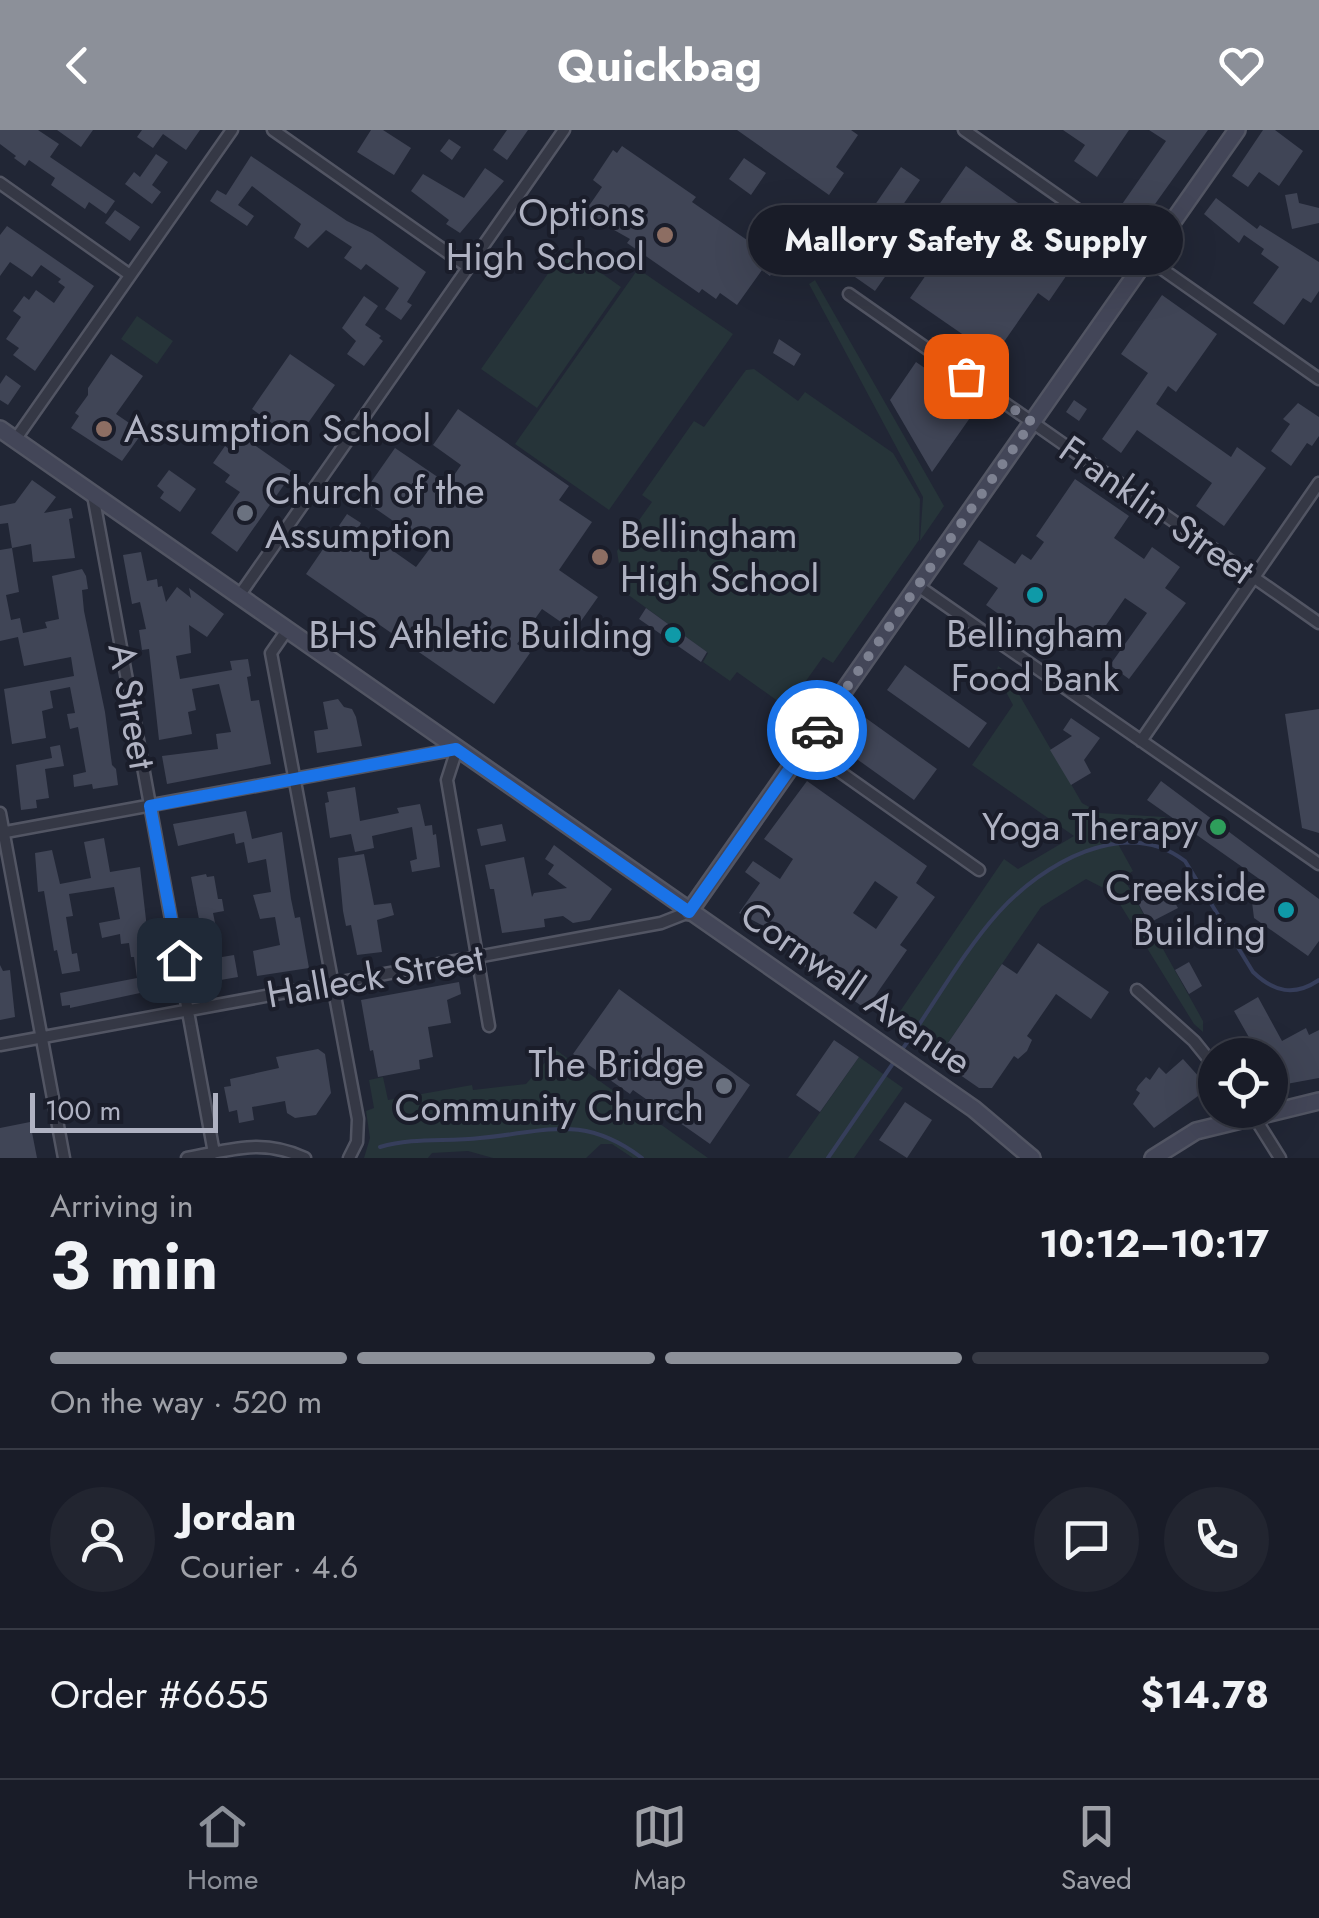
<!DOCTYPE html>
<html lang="en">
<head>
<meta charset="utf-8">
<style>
	:root { --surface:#191c28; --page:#222530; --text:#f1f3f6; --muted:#9fa1a8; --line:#373a45; --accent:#8c9099 }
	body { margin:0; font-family:Jost,sans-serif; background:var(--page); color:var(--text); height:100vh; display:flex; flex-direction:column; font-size:38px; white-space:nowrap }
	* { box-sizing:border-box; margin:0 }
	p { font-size:32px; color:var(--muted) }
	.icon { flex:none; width:55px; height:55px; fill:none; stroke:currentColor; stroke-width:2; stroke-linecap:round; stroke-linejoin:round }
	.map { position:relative; height:1028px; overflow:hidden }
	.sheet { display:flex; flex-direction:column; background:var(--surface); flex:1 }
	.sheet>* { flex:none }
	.controls { position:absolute; left:1198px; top:908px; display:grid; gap:20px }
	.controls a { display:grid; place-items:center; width:90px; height:90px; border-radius:50%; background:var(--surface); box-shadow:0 10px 40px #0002,0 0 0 2px var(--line); font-size:50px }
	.scale { position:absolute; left:30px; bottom:25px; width:188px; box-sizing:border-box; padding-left:10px; border:5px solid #afb2c2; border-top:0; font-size:28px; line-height:35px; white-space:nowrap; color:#afb2c2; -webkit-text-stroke:8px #1a1d2a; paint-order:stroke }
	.pin { position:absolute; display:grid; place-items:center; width:85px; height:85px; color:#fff; margin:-42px; border-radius:20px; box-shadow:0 5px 15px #0006 }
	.courier { position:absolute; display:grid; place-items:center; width:100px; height:100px; margin:-50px; border:8px solid #1a73e8; border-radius:50%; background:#fff; color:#222; box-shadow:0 2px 12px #0007 }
	.bubble { position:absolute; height:70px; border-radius:35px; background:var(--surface); box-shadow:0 10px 40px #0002,0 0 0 2px var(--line); font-size:32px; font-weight:700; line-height:70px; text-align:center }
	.head em { font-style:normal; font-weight:700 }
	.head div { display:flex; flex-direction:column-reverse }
	.head { display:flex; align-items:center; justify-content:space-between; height:170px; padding:0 50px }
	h1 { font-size:65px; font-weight:700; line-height:75px }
	.bar { display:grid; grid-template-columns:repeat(4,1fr); gap:15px 10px; align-content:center; height:120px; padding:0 50px }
	.bar i { height:12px; border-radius:8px; background:var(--line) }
	.bar .current { background:var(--accent) }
	.bar p { grid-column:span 4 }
	.line { display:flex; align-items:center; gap:25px; padding:0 50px; border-top:2px solid var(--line) }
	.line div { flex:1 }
	.round { display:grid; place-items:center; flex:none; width:105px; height:105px; border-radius:52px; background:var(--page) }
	header { display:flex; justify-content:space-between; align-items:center; height:130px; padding:0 50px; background:var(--accent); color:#fff; font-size:45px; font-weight:700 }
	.tab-bar { display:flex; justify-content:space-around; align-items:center; height:140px; border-top:2px solid var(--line); background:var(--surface); font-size:28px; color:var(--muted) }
	.tab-bar a { display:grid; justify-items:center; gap:5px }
	.tab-bar .current { color:var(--accent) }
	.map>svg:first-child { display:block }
	.green { fill:#263439 }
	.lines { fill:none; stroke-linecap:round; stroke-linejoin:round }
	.stream { stroke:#363e5b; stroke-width:4 }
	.building { fill:#404556; fill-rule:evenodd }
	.street-casing { stroke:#525563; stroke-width:15 }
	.secondary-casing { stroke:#525563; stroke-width:20 }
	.street { stroke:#353845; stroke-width:10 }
	.secondary { stroke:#434658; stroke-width:15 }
	.done { stroke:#7d8191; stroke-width:10; stroke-dasharray:0 18 }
	.route { stroke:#1a73e8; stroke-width:12 }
	.education-dot { fill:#8d6e63; stroke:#1a1d2a; stroke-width:4 }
	.worship-dot { fill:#6b7280; stroke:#1a1d2a; stroke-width:4 }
	.culture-dot { fill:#0f9aa8; stroke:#1a1d2a; stroke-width:4 }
	.leisure-dot { fill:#2e9e5b; stroke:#1a1d2a; stroke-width:4 }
	.labels { text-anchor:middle; stroke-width:8; stroke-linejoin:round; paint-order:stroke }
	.poi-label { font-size:38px; fill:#afb2c2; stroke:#1a1d2a; text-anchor:end }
	.street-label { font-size:38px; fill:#afb2c2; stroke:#1a1d2a }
</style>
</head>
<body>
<header><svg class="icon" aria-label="back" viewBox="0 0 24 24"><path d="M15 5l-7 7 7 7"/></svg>Quickbag<svg class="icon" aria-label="heart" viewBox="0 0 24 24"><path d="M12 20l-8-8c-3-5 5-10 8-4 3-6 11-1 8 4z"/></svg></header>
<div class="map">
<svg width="1319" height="1028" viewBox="0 0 1319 1028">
	<rect width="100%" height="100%" fill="#212635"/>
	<!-- green -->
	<path class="green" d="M566,118L621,157L537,278L481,239Z
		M638,139L733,204L609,380L515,314Z
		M815,150L944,376L920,411L923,367L809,154Z
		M137,186L173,211L157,234L121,209Z
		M754,239L798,271L805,262L893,323L920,369L919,410L833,533L823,527L791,572L782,574L737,542L730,551L703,532L708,523L623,461L617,421L652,372L642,365L694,291L704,297L746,240Z
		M998,536L1006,542L1082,673L1100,683L1164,687L1187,699L1178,710L1150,700L1112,703L1133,741L1123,747L1203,891V902L1194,894L1113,763L1086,749L1041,777L937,929L890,896L1004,729L1018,739L1074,706L972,635L1013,575L996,543Z
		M556,920L708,1028H633L612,1014H601L586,1028H493L468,1021L432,1023L428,1028H364L370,1008L366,981L374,978L369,950L383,947L388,970L472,955L473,960L526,954Z
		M859,927L903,958L854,1028H788Z"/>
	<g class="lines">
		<!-- stream -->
		<path class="stream" d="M901,921C932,878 963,822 998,783C1042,734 1125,685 1185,731L1253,842C1274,862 1294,867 1319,850
			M380,1017C414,1007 445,1012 480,1008C546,1002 582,983 642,1028
			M828,1028L896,929"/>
	</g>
	<!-- building -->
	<path class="building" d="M0,0H38L59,14L50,27L115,71L106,84L89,72L85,79L51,55L55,48L29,30L25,36L14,28L16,26L0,14Z
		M57,0H93L81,17Z
		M142,0H200L186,20L163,4L153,18L137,7Z
		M371,0H383L411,18L394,45L357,22Z
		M507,0H528L507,30L493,20Z
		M737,0H851L858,5L836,37L844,43L829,65Z
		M1063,0H1129L1097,47L1074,31L1085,15Z
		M1149,0H1208L1140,95L1118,80L1166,11Z
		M1263,0H1275L1303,21L1279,56L1259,42L1248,57L1232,46Z
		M449,9L461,17L452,30L440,21Z
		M622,16L696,67L692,72L779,132L770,146L762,140L737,175L720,163L716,169L702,159L699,163L627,113L630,109L584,83L602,57L593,50L613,20L617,23Z
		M156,24L168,32L152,55L161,62L152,74L125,54L134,42L140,47Z
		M251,26L347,91L372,103L426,142L407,172L412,175L401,190L385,179L399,158L366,134L361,140L344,128L352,117L326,100L308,118L294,108L301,94L252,56L238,75L254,86L247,96L210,71L217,60L226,65Z
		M744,28L766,43L751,65L729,49Z
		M966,36L1084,120L1049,171L1038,163L994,226L910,168L935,132L912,116L907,122L904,120L875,161L835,133L901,37L920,50L898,82L922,99Z
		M485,38L504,51L460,103L446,94L449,90L411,61L423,44L464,68Z
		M1297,63L1299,73L1319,78V93L1292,99L1285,65Z
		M1216,68L1257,99L1260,95L1319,132V161L1311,173L1303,168L1284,195L1253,173L1279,137L1261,124L1264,119L1244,105L1239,113L1204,84Z
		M115,80L140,97L130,111L105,93Z
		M7,96L94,156L35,241L13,225L19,218L6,209L21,187L13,181L24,166L29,170L36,160L54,173L65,157L58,152L61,149L41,135L32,147L10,132L0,146V105Z
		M1162,165L1217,204L1176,262L1168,256L1156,274L1231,327L1237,317L1266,338L1224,396L1196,376L1212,353L1137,300L1121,323L1102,309L1148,243L1121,224Z
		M364,166L378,176L365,195L381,206L379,208L383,211L364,236L347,224L356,211L342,198Z
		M779,209L801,224L794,236L773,223Z
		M111,224L143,246L116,284L138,299L135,303L140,306L122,331L71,298L79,286L75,283L88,265V258Z
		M290,224L335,255L296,310L252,279Z
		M916,232L979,275L932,342L890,270Z
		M6,245L21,256L8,275L0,270V254Z
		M1074,270L1087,279L1079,291L1066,282Z
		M1298,273L1319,287V306L1312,316L1307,313L1291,336L1271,321L1290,294L1283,289Z
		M458,279L569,356L559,370L592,392L559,440L598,467L574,501L542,479L517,514L530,523L494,574L306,444L347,384L361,393L359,397L416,437L431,417L360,368L395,318L448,354L461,335L433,315Z
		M243,307L293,342L237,422L211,403L240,362L225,352L230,345L213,333L225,316L233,322Z
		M169,340L196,359L180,382L160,368L164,362L157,356Z
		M1075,349L1129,386L1114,408L1144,429L1152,417L1180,437L1165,458L1186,473L1129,549L1110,535L1147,483L1125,468L1095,511L1090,507L1083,517L1054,496L1041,514L986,475L998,458L963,434L979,410L1015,434L1022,424L1031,430L1044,412L1036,406Z
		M32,350L56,367L44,383L71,378L73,388L69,389L75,428L33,432L31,414L12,418L8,393L0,394V376L15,373Z
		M12,418L19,462L6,465L11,490L20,488L23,503L47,498L45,492L59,489L52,446L82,439L86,446L88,459L82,460L84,481L105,582L112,635L116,639L118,655L93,659L92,654L74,657L73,645L86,642L78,597L70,599L67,584L75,583L70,557L50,561L53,578L42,581L46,608L12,614L4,559L74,546L71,527L24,536L18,507L0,511V420Z
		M141,422L147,451L157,449L158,457L162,456L166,472L177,457L191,468L189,458L224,484L207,507L189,495L191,523L176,526L180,549L232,540L230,531L248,529L251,546L247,547L251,571L259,570L271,634L167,654L162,626L218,619L216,604L231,602L219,554L192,559L196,580L188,582L192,604L159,610L149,519L142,520L139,500L146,499L140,472L132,474L123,425Z
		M646,478L707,522L701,532L639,489Z
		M905,535L987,593L969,618L887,560Z
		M338,569L344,577L352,579L356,587L362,616L317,623L314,601L328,599L323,572Z
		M1319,579V703L1302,698L1285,584Z
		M856,581L937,639L914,670L833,612Z
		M1071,588L1100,608L1084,630L1091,643L1071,655L1050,620L1072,606L1063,600Z
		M60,615L64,636L45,639L49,668L36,670L37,678L21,680L16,635L52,628L50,617Z
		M807,651L927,736L916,753L935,767L900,815L907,820L866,879L789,826L794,819L771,800L739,783L760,753L745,742L753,731L780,749L793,729L764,709ZM875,751L898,767L876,799L853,783Z
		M1161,651L1319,769V811L1308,826L1254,788L1252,772L1265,753L1147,670Z
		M355,657L360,691L399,683L397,678L420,674L425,696L432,695L433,705L436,704L440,737L412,742L410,731L417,729L412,697L372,706L374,718L355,722L351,704L330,708L325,673L329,672L327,662Z
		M246,681L252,709L282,702L291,769L295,788L300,787L309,838L257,846L253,821L280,815L275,787L260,789L253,765L271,762L266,729L248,733L244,712L236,714L234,703L178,716L173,694Z
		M502,694L506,711L481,716L477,699Z
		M104,708L110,742L140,737L154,860L70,878V875L62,876L60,863L137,848L134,827H131L129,813L121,814L120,804L102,808L99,793L120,789L114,757L69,764L73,786L66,787L72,824L77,823L80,841L62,844L57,820L54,821L44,761L38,762L35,723L52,720L60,754L91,748L84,712Z
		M554,715L612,759L590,790L573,793L563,786L544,789L545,797L502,803L494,759H490L485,735L524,727L532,767L534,763L567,758L548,744L554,735L545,729Z
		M364,724L374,775L391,773L394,785L377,790L382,822L357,825L351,795L346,796L343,781L338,728Z
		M206,744L207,747L214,746L218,769H222L224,781L213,783L222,827L234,825L238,847L209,852L198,806L202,805L191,747Z
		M1166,757L1178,778L1149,793L1138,773Z
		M1038,813L1109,862L1091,889L1056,864L1027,906L1032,910L1027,921L1018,929L1014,926L992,958H979L937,929L1002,834L1017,844Z
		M1189,832L1202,856L1189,864L1175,840Z
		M0,835L3,841L10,840L15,887L0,890Z
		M459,852L461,864L447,870L451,893L428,897L433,927L419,930L420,939L378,947L373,920L370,921L361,870Z
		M619,859L750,955L710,1014L633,960L630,964L573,924Z
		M1258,867L1282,911L1306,898L1309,905L1319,900V948L1270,957V925H1259L1234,881Z
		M834,910L859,927L820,982L796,965Z
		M318,919L325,924L331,963L316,985L295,988L287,983L285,971L252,977L254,990L239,993L237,980L229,982L224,957L231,956L230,949L279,938L276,927Z
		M1183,929L1209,958L1154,998L1133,974L1140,963L1136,960L1138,956L1146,947L1150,950L1159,937L1166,944Z
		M905,972L932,990L907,1028L879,1010Z
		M30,992L37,1028H0V998Z"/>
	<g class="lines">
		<defs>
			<path id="street" d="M273,0L468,137
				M964,0L1319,249
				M0,53L130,145
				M849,164L1319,493
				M15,310L232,0
				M93,365L214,1023
				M918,456L1319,734
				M239,466L564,0
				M287,500L271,523L358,989L357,1012L349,1028
				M1141,611L1319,353
				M805,617L979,740
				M0,683L64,1028
				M0,703L457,619L447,650L489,896
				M1137,860L1194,911L1215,937
				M0,915L661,793L689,782
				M1250,980L1280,1028
				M187,1028C232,1020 261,1008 305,1028"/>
			<path id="secondary" d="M0,299L974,979L1032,1028
				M689,782L1237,0
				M1153,1028L1196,1001L1319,971"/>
		</defs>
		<!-- street casing -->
		<use href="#street" class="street-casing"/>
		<!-- secondary casing -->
		<use href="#secondary" class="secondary-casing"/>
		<!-- street -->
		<use href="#street" class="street"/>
		<!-- secondary -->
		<use href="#secondary" class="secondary"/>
	</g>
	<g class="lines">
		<!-- done -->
		<path class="done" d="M817,600L1032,292L966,246"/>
		<!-- route -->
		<path class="route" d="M179,830L150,676L456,619L689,782L817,600"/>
	</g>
	<!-- markers -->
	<g class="education-dot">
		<circle cx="665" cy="105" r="10"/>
		<circle cx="104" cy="299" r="10"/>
		<circle cx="600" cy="427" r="10"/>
	</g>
	<g class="worship-dot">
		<circle cx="245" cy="383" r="10"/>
		<circle cx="724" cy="956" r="10"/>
	</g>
	<g class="culture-dot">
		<circle cx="1035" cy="465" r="10"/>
		<circle cx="673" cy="505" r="10"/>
		<circle cx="1286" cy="780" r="10"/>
	</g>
	<circle class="leisure-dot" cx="1218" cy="697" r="10"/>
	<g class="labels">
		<!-- poi labels -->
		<g class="poi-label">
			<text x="645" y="96">Options<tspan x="645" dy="44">High School</tspan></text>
			<text x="124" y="312" text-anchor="start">Assumption School</text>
			<text x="265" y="374" text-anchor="start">Church of the<tspan x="265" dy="44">Assumption</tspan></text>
			<text x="620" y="418" text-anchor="start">Bellingham<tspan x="620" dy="44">High School</tspan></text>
			<text x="1035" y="517" text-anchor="middle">Bellingham<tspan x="1035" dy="44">Food Bank</tspan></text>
			<text x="653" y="518">BHS Athletic Building</text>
			<text x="1198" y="710">Yoga Therapy</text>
			<text x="1266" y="771">Creekside<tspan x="1266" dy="44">Building</tspan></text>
			<text x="704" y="947">The Bridge<tspan x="704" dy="44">Community Church</tspan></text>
		</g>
		<!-- street labels -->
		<g class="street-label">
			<text transform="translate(1157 380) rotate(35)" y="13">Franklin Street</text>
			<text transform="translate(132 576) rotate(80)" y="13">A Street</text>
			<text transform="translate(375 846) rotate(-10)" y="13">Halleck Street</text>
			<text transform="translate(856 858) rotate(35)" y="13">Cornwall Avenue</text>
		</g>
	</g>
</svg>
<div class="controls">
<a><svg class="icon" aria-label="locate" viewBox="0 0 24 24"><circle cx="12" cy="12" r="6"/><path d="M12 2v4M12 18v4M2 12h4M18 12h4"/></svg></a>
</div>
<div class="scale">100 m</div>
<div class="pin" style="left:966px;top:246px;background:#ea580c"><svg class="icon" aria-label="bag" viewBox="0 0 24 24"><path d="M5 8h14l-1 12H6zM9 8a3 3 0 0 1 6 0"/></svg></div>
<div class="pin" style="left:179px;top:830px;background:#1f2937"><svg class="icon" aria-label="home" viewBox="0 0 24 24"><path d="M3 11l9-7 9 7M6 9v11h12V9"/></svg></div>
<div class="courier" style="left:817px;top:600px"><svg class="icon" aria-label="car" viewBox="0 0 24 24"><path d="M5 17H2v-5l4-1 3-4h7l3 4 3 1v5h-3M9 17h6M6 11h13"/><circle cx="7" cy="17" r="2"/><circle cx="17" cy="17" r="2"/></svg></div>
<div class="bubble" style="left:748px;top:75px;width:435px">Mallory Safety &amp; Supply</div>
</div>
<section class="sheet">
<div class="head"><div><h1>3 min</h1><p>Arriving in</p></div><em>10:12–10:17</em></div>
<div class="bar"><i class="current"></i><i class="current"></i><i class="current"></i><i></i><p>On the way · 520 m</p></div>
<div class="line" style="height:180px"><a class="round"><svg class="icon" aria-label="person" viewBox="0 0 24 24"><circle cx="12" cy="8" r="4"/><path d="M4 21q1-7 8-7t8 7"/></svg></a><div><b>Jordan</b><p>Courier · 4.6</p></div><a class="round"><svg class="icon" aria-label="chat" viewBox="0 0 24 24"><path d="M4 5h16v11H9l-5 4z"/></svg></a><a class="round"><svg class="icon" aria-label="phone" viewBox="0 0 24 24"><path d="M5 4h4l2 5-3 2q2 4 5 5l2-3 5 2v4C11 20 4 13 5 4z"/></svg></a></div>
<div class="line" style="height:130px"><div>Order #6655</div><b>$14.78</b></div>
</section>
<nav class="tab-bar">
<a class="current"><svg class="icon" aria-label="home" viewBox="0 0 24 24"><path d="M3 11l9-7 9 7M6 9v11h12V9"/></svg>Home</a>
<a><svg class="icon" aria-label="map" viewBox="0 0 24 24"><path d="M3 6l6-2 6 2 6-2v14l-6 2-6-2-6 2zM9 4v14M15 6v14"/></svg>Map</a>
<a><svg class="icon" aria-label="saved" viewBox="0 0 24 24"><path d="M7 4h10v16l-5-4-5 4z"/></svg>Saved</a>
</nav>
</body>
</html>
